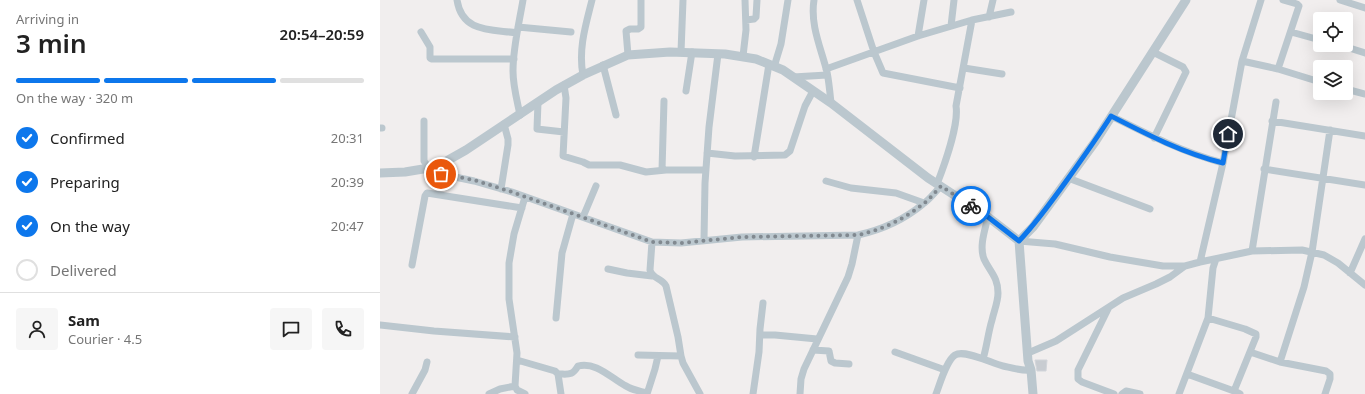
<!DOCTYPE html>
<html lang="en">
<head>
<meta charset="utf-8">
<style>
	:root { --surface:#fff; --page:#f6f6f6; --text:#222; --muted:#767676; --line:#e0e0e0; --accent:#0d77ec }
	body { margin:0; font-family:"Noto Sans",sans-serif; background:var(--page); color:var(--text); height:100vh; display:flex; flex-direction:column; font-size:15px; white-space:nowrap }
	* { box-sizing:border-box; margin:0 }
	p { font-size:13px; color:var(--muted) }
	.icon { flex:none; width:22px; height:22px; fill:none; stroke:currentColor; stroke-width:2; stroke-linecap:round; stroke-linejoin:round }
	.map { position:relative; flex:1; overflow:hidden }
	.panel { display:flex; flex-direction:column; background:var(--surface); width:380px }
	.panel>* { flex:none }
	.tools { position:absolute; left:933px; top:12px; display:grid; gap:8px }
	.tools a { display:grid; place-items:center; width:40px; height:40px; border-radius:4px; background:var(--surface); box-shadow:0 4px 16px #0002; font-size:20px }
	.pin { position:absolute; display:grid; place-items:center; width:34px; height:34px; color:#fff; margin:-17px; border:2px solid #fff; border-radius:50%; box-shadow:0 1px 4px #0007 }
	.courier { position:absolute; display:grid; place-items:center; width:40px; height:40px; margin:-20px; border:3px solid #0d77ec; border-radius:50%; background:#fff; color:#222; box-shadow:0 1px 5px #0007 }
	.overview em { font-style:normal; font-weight:600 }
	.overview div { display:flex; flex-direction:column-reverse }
	.overview { display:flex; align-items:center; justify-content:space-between; height:68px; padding:0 16px }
	h1 { font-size:26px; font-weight:600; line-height:30px }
	.bar { display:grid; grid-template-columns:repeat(4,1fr); gap:6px 4px; align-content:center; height:48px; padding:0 16px }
	.bar i { height:5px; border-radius:3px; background:var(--line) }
	.bar .active { background:var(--accent) }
	.bar p { grid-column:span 4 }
	.line { display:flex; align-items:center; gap:10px; padding:0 16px; border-top:1px solid var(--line) }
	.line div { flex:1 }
	.round { display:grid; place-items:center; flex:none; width:42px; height:42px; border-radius:4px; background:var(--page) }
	ol { padding:0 16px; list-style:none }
	li { display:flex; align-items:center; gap:12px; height:44px }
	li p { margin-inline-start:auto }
	li .icon { padding:4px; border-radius:50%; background:var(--accent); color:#fff; stroke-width:4 }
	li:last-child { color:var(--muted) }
	li i { width:22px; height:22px; border:2px solid var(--line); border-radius:50% }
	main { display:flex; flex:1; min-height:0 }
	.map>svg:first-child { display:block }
	.building { fill:#c8ccd1; stroke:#d2d5da }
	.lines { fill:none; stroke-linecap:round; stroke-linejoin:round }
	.minor { stroke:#bbc7ce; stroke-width:7 }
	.tertiary { stroke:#bbc7ce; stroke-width:9 }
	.done { stroke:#818990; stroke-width:4; stroke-dasharray:0 7.2 }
	.route { stroke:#0d77ec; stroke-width:5 }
</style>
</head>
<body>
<main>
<section class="panel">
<div class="overview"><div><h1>3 min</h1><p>Arriving in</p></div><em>20:54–20:59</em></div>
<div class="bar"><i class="active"></i><i class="active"></i><i class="active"></i><i></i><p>On the way · 320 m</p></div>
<ol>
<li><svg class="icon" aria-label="check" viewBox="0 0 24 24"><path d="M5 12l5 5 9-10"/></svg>Confirmed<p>20:31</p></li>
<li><svg class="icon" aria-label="check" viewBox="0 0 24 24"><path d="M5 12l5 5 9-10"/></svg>Preparing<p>20:39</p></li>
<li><svg class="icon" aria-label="check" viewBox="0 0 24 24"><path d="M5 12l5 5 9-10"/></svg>On the way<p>20:47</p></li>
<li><i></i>Delivered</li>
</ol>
<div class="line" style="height:72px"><a class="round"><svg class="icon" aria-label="person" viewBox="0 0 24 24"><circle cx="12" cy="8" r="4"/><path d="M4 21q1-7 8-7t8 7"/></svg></a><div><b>Sam</b><p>Courier · 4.5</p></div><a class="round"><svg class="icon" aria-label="chat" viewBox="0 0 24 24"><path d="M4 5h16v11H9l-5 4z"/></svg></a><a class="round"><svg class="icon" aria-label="phone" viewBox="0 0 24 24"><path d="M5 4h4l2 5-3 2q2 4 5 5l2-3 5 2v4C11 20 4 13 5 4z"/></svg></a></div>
</section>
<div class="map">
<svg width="985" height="394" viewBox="0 0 985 394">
	<rect width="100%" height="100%" fill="#f1eeee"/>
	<!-- building -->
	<path class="building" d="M655,360H667L666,371H657Z"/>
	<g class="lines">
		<!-- minor -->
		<path class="minor" d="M77,0C82,33 111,29 137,33
			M434,0C430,25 441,48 447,72C449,82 450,93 451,103
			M477,0L494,52L503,73L580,88
			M960,0L985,8
			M609,17L613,0
			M366,20L374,19L376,17L377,0
			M571,26L574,0
			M138,27L191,32
			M41,32L50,47V58L52,59H134
			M911,32L940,40
			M538,36L544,0
			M960,45L985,53
			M301,52L303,0
			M773,52L803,67L806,72L774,138
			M248,55L246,31L250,29H258L261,27V0
			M363,56L366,30L365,0
			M862,61L898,69L940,82
			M223,65L236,115
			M394,67L401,44L408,0
			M584,68L622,74
			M446,69L538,36L592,20L631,12
			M898,69L919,6L917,4L903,0
			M203,75C198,49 206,24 212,0
			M413,77L447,75
			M184,85L186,98L183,156L203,162L209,165H240L266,172L286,170H326
			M966,89L985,94
			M306,91L312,52
			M158,102L157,129L184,132
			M140,115C137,100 133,86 133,71C133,47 139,24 143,0
			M731,116C769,135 802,152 843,163
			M44,121V161L49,168L56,173L94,181L132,192L272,242L301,243L362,237L478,235C501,230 525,219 543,204C550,199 555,192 561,186
			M892,121L985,136
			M0,128H2
			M327,153L355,156L405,155L410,151L425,106L433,91
			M374,157L389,64
			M884,169L985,185
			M282,170L284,101
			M688,178L770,209
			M446,181L471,188L516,193L544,203
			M557,184C564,166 579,124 576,106L592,20
			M121,189L128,145V139L124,124
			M145,197L134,234L129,263V299L137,353L135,386L137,390L145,394
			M203,217L216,186
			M324,240L325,183L329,127L338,54
			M639,241L675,244L730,257L783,266H805L820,262L872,251L922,250L944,255L958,263L985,285
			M272,242L270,270C272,279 282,278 286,286L298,337L301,356L303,363L320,394
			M872,251L896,102
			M820,262L843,163L862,61L881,0
			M32,265L45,196L47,193L142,208
			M228,269L247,273L272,276
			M970,273L985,239
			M728,309L698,370V379L702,382L734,394
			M176,318L182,253L193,214
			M828,318L865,329L876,334V337L854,391L860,394
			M0,325L54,331L135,337
			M380,335H395L437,339
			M433,350L449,351L451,361L455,363L469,364
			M515,352L565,370
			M870,352L900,362L946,371L950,374V379L945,394
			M648,353L676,341L743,298L776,284L790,277L805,266
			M258,355L301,356
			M603,359C607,346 608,333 612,320C614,311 618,302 618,293C618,277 610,272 604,259C599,246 605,230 608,217
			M137,360L175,371L178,374L181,394
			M900,362L924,287L932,252L950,130
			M178,374C189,374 192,376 198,366C216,361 232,379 246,386C252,390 260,391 267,393
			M807,374L854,391
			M32,394L45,370L47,362
			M109,394L120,389L135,386
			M267,394L275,369L278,356
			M373,394L379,352L380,329L383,303
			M420,394L421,379L424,369L468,277L472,264L478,235
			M556,394C560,384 566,361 575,355C585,349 613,364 623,366C632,368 641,371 651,370
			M742,394L746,391L760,394
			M799,394L828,318L833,268L836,259"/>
		<!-- tertiary -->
		<path class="tertiary" d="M0,173L25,172L49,168L63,163L86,150L176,90L203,75L248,55L290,52L345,54L376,59L403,70L451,103L548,178L608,217L639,241
			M653,394L651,370L648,361L639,241L653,227L715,142L806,0"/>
	</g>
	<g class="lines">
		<!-- done -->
		<path class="done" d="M61,174L94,180L132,192L272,242L301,243L362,237L478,235C501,230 525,219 543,204C550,199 555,192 561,186L591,206"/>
		<!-- route -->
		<path class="route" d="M591,206L608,217L639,241C657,222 672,201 687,180C702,159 717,138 731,116C768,135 803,153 843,163L848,134"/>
	</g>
</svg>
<div class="tools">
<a><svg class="icon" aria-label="locate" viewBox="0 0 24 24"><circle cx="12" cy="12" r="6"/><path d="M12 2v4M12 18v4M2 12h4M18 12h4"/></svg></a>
<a><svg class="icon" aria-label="layers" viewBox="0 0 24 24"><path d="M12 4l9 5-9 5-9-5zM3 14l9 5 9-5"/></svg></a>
</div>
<div class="pin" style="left:61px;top:174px;background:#ea580c"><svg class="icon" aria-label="bag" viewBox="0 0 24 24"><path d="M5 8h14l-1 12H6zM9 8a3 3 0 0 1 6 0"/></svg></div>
<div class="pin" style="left:848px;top:134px;background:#1f2937"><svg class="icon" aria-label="home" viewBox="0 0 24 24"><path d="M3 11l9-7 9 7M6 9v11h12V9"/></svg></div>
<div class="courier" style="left:591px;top:206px"><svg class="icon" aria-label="bike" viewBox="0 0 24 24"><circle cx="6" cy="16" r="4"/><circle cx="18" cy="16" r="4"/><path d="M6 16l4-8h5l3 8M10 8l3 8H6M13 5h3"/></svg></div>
</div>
</main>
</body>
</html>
